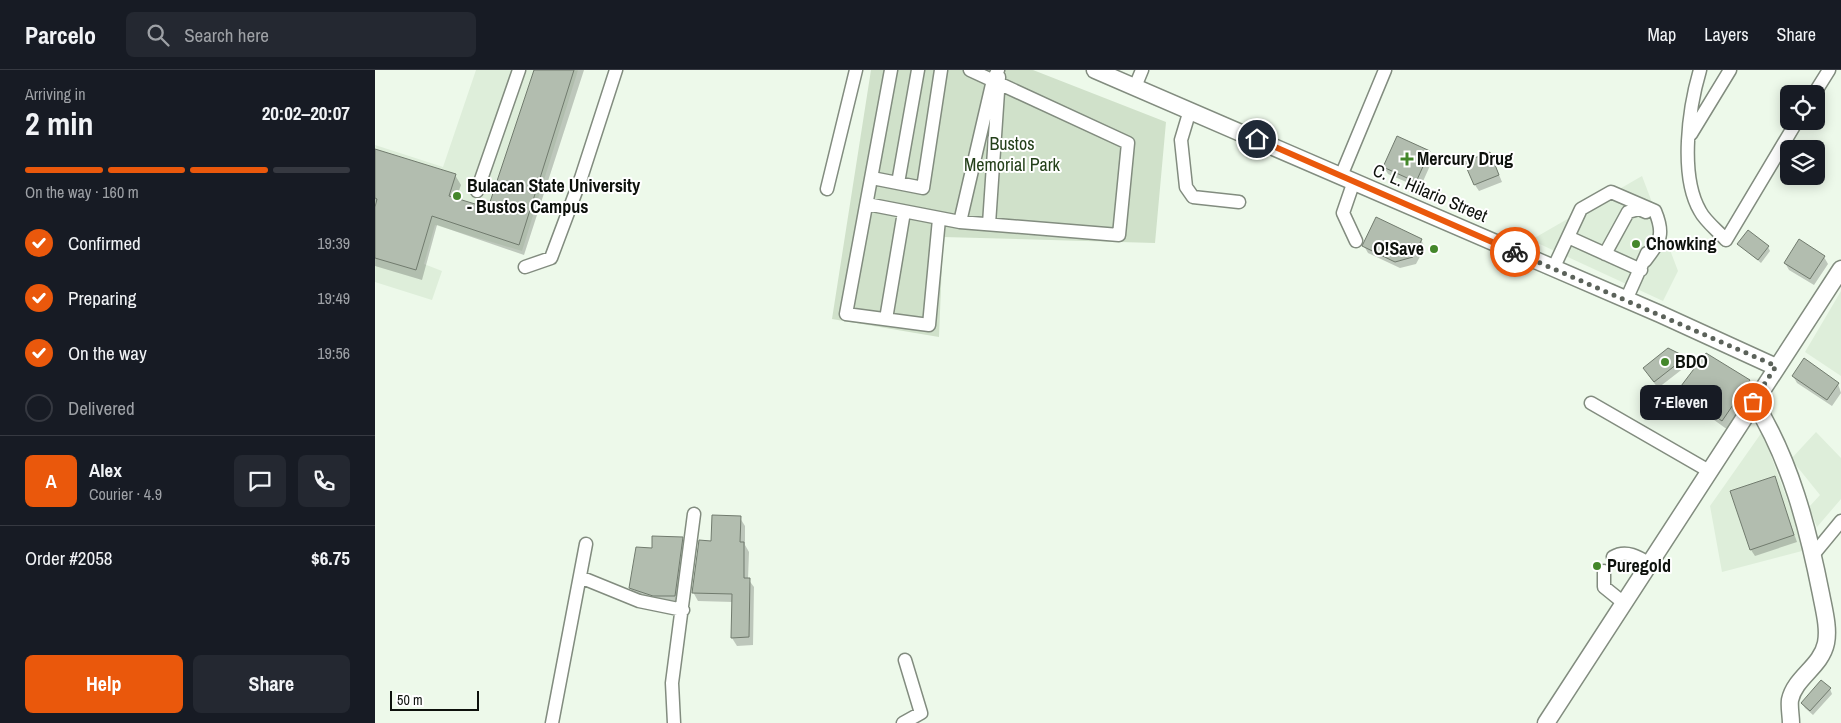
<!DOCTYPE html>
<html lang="en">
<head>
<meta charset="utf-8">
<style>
	:root { --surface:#171b24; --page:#242831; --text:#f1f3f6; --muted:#9ea1a6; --line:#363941; --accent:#ea580c }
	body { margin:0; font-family:"Archivo Narrow",sans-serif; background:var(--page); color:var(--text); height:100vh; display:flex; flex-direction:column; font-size:19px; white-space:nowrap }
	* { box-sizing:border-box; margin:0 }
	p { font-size:16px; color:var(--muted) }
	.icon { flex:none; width:28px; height:28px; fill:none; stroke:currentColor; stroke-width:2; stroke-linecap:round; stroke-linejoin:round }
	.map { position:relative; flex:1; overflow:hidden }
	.sheet { display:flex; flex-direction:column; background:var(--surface); width:375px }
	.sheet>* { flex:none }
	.tools { position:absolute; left:1405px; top:15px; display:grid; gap:10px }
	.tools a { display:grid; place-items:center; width:45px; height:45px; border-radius:8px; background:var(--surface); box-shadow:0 2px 12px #0003; font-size:25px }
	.scale { position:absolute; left:15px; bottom:12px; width:89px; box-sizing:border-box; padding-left:5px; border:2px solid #0d110c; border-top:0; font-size:14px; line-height:18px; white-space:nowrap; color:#0d110c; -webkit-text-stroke:4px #fff; paint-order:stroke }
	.pin { position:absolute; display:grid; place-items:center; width:42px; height:42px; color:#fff; margin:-21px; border:2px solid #fff; border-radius:50%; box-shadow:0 1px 5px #0007 }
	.courier { position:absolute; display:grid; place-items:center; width:50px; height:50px; margin:-25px; border:4px solid #ea580c; border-radius:50%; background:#fff; color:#222; box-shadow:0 1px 6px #0007 }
	.bubble { position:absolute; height:35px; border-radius:8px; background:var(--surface); box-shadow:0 2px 12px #0003; font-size:16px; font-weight:700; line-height:35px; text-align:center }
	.summary em { font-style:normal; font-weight:700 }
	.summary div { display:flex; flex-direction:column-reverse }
	.summary { display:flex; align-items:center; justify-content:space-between; height:85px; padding:0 25px }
	h1 { font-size:32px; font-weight:700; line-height:38px }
	.bar { display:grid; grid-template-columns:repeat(4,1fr); gap:8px 5px; align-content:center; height:60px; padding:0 25px }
	.bar i { height:6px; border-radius:4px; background:var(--line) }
	.bar .selected { background:var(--accent) }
	.bar p { grid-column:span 4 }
	.line { display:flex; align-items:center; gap:12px; padding:0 25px; border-top:1px solid var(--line) }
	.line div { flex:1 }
	.round { display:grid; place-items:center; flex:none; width:52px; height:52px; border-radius:8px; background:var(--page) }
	ol { padding:0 25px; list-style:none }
	li { display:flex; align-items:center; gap:15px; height:55px }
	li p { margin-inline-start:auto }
	li .icon { padding:5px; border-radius:50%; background:var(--accent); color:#fff; stroke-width:4 }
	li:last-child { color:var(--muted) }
	li i { width:28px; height:28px; border:2px solid var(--line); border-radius:50% }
	.button { display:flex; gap:10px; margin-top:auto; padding:10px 25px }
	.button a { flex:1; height:58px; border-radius:8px; background:var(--accent); color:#fff; font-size:20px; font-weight:700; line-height:58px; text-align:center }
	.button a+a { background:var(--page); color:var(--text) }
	header { display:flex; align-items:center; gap:30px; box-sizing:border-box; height:70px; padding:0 25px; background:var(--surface); border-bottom:1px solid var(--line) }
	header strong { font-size:24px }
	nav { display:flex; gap:28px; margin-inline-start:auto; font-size:18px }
	.search { width:350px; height:45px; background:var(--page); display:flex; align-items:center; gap:12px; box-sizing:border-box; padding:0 18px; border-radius:8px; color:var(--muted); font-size:19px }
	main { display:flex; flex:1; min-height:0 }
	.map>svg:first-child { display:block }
	.built { fill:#deeeda }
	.green { fill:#d0e1ca }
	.shadow { fill:#0003 }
	.building { fill:#b2bdaf; stroke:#717b6e }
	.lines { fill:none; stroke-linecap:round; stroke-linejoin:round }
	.minor-casing { stroke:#828c7f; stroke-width:15 }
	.major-casing { stroke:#828c7f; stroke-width:19 }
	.minor { stroke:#fff; stroke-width:12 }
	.major { stroke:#fff; stroke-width:16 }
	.done { stroke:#5b625a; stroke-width:5; stroke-dasharray:0 9 }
	.route { stroke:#ea580c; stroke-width:6 }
	.poi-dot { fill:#44872b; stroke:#fff; stroke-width:2 }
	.labels { text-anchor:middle; stroke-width:4; stroke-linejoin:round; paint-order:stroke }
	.park-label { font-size:18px; fill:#233f19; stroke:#fff }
	.poi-label { font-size:18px; font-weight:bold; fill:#0d110c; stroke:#fff; text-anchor:start }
	.street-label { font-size:18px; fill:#0d110c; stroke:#fff }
</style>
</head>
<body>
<header>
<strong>Parcelo</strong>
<div class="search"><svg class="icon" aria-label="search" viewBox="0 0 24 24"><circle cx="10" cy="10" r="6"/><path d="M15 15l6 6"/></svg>Search here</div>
<nav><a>Map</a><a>Layers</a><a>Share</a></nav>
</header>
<main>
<section class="sheet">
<div class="summary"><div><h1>2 min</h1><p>Arriving in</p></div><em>20:02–20:07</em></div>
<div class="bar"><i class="selected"></i><i class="selected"></i><i class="selected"></i><i></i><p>On the way · 160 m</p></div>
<ol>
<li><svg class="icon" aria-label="check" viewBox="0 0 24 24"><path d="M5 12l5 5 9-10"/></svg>Confirmed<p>19:39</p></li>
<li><svg class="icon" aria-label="check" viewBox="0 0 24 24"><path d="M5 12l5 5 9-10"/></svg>Preparing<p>19:49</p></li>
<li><svg class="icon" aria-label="check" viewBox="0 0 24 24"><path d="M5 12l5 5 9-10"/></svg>On the way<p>19:56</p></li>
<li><i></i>Delivered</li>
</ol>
<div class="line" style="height:90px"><b class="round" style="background:var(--accent);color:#fff">A</b><div><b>Alex</b><p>Courier · 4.9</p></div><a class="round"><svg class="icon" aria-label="chat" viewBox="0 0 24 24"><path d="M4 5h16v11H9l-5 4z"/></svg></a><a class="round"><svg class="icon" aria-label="phone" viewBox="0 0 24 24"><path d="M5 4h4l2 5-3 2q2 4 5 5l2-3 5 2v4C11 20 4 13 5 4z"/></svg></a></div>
<div class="line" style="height:65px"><div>Order #2058</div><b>$6.75</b></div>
<div class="button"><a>Help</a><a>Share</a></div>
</section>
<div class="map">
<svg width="1466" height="653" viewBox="0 0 1466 653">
	<rect width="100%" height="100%" fill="#edf9ea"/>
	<!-- built -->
	<path class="built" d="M101,0H203L147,181L60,155L49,194L67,201L57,230L0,212V75L68,97Z
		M1267,106L1303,201L1288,231L1156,170Z
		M1466,221V306L1430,282Z
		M1387,362L1431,480L1347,502L1335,436Z
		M1441,362L1466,388V429L1442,457L1434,437L1445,425L1416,389Z"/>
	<!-- green -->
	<path class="green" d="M496,0H658L791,52L780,173L568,167L564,267L457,249Z"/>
	<!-- shadow -->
	<path class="shadow" d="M161,0H209L149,185L62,155L47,210L0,196V80L80,105L86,115L81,129L114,140Z
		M1054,82L1058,89L1045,118L1013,104L1009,97Z
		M1118,90L1127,112L1104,121L1100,115Z
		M1046,170L1050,177L1041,194L1025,198L993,183L989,176Z
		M1364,174L1393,177L1395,181L1386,193Z
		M1449,187L1453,194L1439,215L1414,200L1410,193Z
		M1310,287L1314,294L1283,318L1273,305Z
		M1418,306L1463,314L1466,323L1457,336L1422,313Z
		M1374,311L1379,321L1353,360L1310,329L1305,320Z
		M1399,407L1422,472L1380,486L1376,480Z
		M365,448L370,456V475L374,482L373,509L379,517L378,575L362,576L357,568L358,532L323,531L318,522L337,472Z
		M307,468L312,477L305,535L260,527L255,518L278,479Z
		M1455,619L1457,624L1438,645L1430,638L1427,633Z"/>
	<!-- building -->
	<path class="building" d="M159,0H199L144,175L57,146L41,200L0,188V137L2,129L0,128V79L81,104L74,126L113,138Z
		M1022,66L1055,81L1041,112L1008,97Z
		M1115,82L1124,105L1099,115L1089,92Z
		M1001,147L1047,169L1038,187L1020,192L987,176Z
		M1373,160L1394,176L1383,190L1362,174Z
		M1424,169L1450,186L1435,209L1409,193Z
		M1293,278L1311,287L1279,312L1268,298Z
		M1331,283L1375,310L1347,351L1303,320Z
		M1429,288L1464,313L1452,330L1417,306Z
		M1400,406L1419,465L1375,480L1355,421Z
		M337,445L366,446L365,472H369V508H375L374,567L356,568L357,524L317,523L324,470L336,471Z
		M277,466L308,467L300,526H278L254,518L261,477L277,478Z
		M1446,610L1456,618L1435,641L1426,633Z"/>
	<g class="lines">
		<defs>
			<path id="minor" d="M516,0L471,244L554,255L564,149
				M1325,0C1314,37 1304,105 1325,141C1330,151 1343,161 1351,170L1422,51
				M760,17L767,0
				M1439,24L1454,0
				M815,40L806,70L811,117L818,127L864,132
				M1316,64L1355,0
				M966,106L1010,0
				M497,108L548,118L566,0
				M979,111L968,143L981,171
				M523,113L543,0
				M452,119L481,0
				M102,121L144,0
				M492,134L585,152L744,165L753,73L595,0
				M585,152L618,10L623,0
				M614,154L624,7
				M1193,167L1266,200
				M1230,184L1253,142L1264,139L1271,142
				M150,197L176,188L206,108L241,0
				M1178,199L1206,139L1236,122L1280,141C1290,165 1285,171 1270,191
				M1251,230L1272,183
				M511,249L529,142
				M1216,333L1334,401
				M1438,485L1466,451
				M1238,487C1251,479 1264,487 1275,494
				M1229,501V517L1250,534
				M205,507L264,531L308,540
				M177,653L211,474
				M299,653L297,613L319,444
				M528,653L546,643L530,590"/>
			<path id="major" d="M720,0L1285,244L1401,297
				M1379,332C1415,389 1433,458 1446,524C1449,540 1454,558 1451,573C1446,597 1420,607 1415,630C1414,637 1416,646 1416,653
				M1171,653L1466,199"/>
		</defs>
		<!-- minor casing -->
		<use href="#minor" class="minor-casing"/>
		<!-- major casing -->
		<use href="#major" class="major-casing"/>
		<!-- minor -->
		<use href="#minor" class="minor"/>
		<!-- major -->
		<use href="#major" class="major"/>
	</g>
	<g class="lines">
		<!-- done -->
		<path class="done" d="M1140,182L1401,296L1378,332"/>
		<!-- route -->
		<path class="route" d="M882,69L1140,182"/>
	</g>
	<!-- markers -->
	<g class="poi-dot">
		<path d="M1029.5 81.5h5v5h5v5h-5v5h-5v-5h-5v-5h5z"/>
		<circle cx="82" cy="126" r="5"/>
		<circle cx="1261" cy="174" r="5"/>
		<circle cx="1059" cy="179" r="5"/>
		<circle cx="1290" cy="292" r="5"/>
		<circle cx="1222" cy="496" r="5"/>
	</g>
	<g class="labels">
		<!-- park labels -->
		<g class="park-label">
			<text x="637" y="80">Bustos<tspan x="637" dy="21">Memorial Park</tspan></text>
		</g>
		<!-- poi labels -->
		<g class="poi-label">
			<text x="1042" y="95">Mercury Drug</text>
			<text x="92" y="122">Bulacan State University<tspan x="92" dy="21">- Bustos Campus</tspan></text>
			<text x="1271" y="180">Chowking</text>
			<text x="1049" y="185" text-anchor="end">O!Save</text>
			<text x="1300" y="298">BDO</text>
			<text x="1232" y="502">Puregold</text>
		</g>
		<!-- street labels -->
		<g class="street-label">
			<text transform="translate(1055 123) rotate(23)" y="6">C. L. Hilario Street</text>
		</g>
	</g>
</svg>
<div class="tools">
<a><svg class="icon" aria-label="locate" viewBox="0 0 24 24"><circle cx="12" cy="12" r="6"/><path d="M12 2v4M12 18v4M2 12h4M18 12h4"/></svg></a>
<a><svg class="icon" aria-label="layers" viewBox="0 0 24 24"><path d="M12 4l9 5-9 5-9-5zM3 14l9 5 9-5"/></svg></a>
</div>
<div class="scale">50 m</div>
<div class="pin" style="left:1378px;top:332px;background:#ea580c"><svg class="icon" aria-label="bag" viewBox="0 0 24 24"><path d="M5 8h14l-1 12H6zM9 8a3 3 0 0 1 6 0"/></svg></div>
<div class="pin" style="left:882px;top:69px;background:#1f2937"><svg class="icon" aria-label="home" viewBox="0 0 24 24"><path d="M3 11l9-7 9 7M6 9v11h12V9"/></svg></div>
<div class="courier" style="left:1140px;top:182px"><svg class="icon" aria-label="bike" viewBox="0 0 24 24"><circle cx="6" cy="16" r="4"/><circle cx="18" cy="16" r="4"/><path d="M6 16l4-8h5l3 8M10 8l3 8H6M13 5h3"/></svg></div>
<div class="bubble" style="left:1265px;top:315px;width:82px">7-Eleven</div>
</div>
</main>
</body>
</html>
